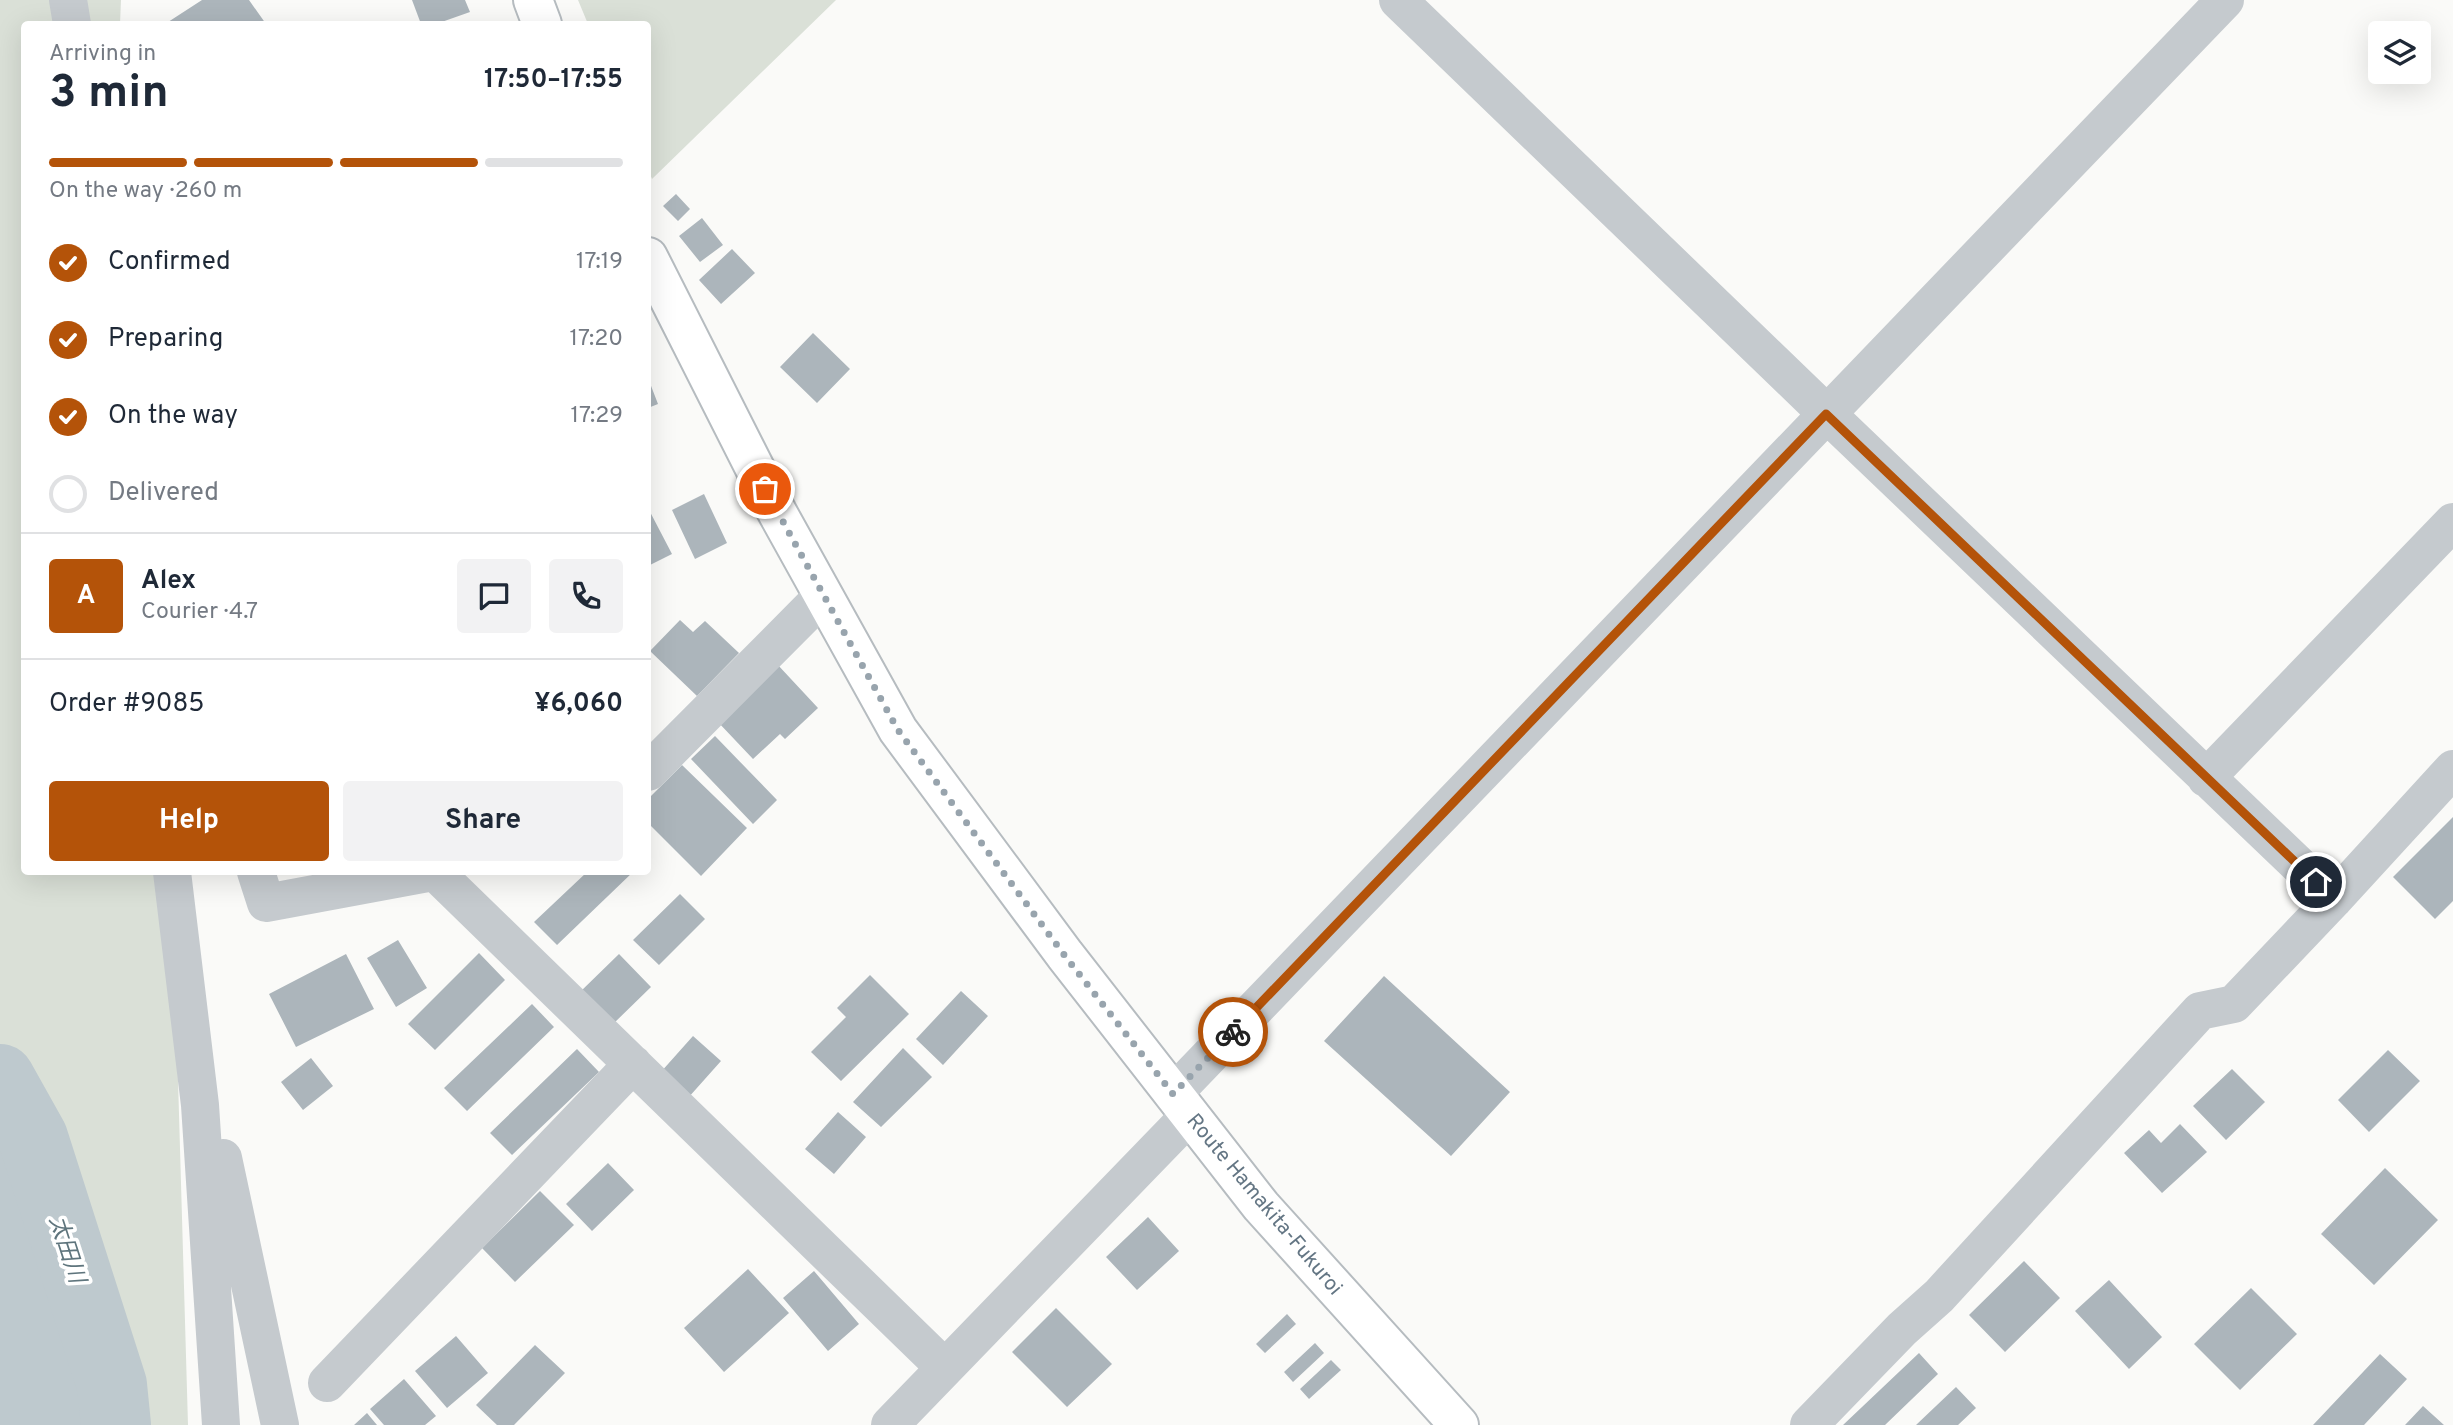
<!DOCTYPE html>
<html lang="en">
<head>
<meta charset="utf-8">
<style>
	:root { --surface:#fff; --page:#f2f2f3; --text:#1f2937; --muted:#747a83; --line:#e0e1e3; --accent:#b45309 }
	body { margin:0; font-family:Overpass,"Noto Sans JP",sans-serif; background:var(--page); color:var(--text); height:100vh; display:flex; flex-direction:column; font-size:26px; white-space:nowrap }
	* { box-sizing:border-box; margin:0 }
	p { font-size:23px; color:var(--muted) }
	.icon { flex:none; width:38px; height:38px; fill:none; stroke:currentColor; stroke-width:2; stroke-linecap:round; stroke-linejoin:round }
	.map { position:relative; flex:1; overflow:hidden }
	.details { position:absolute; left:21px; top:21px; width:630px; height:854px; display:flex; flex-direction:column; background:var(--surface); border-radius:7px; box-shadow:0 7px 28px #0002 }
	.details>* { flex:none }
	.tools { position:absolute; left:2368px; top:21px; display:grid; gap:14px }
	.tools a { display:grid; place-items:center; width:63px; height:63px; border-radius:7px; background:var(--surface); box-shadow:0 7px 28px #0002; font-size:35px }
	.pin { position:absolute; display:grid; place-items:center; width:60px; height:60px; color:#fff; margin:-30px; border:4px solid #fff; border-radius:50%; box-shadow:0 2px 7px #0007 }
	.courier { position:absolute; display:grid; place-items:center; width:70px; height:70px; margin:-35px; border:5px solid #b45309; border-radius:50%; background:#fff; color:#222; box-shadow:0 2px 9px #0007 }
	.headline em { font-style:normal; font-weight:700 }
	.headline div { display:flex; flex-direction:column-reverse }
	.headline { display:flex; align-items:center; justify-content:space-between; height:119px; padding:0 28px }
	h1 { font-size:46px; font-weight:700; line-height:52px }
	.bar { display:grid; grid-template-columns:repeat(4,1fr); gap:10px 7px; align-content:center; height:84px; padding:0 28px }
	.bar i { height:9px; border-radius:5px; background:var(--line) }
	.bar .active { background:var(--accent) }
	.bar p { grid-column:span 4 }
	.line { display:flex; align-items:center; gap:18px; padding:0 28px; border-top:2px solid var(--line) }
	.line div { flex:1 }
	.round { display:grid; place-items:center; flex:none; width:74px; height:74px; border-radius:7px; background:var(--page) }
	ol { padding:0 28px; list-style:none }
	li { display:flex; align-items:center; gap:21px; height:77px }
	li p { margin-inline-start:auto }
	li .icon { padding:7px; border-radius:50%; background:var(--accent); color:#fff; stroke-width:4 }
	li:last-child { color:var(--muted) }
	li i { width:38px; height:38px; border:4px solid var(--line); border-radius:50% }
	.button { display:flex; gap:14px; margin-top:auto; padding:14px 28px }
	.button a { flex:1; height:80px; border-radius:7px; background:var(--accent); color:#fff; font-size:28px; font-weight:700; line-height:80px; text-align:center }
	.button a+a { background:var(--page); color:var(--text) }
	.map>svg:first-child { display:block }
	.green { fill:#dae0d7 }
	.water { fill:#bec9ce }
	.lines { fill:none; stroke-linecap:round; stroke-linejoin:round }
	.river { stroke:#bec9ce; stroke-width:70 }
	.building { fill:#acb5bb }
	.primary-casing { stroke:#b6bcc0; stroke-width:42 }
	.minor { stroke:#c5cace; stroke-width:38 }
	.primary { stroke:#fff; stroke-width:38 }
	.done { stroke:#98a4ad; stroke-width:7; stroke-dasharray:0 12.6 }
	.route { stroke:#b45309; stroke-width:9 }
	.labels { text-anchor:middle; stroke-width:7; stroke-linejoin:round; paint-order:stroke }
	.street-label { font-size:21px; fill:#647684; stroke:#fff }
	.water-label { font-size:23px; font-style:italic; fill:#5f757d; stroke:#fff }
</style>
</head>
<body>
<div class="map">
<svg width="2453" height="1425" viewBox="0 0 2453 1425">
	<rect width="100%" height="100%" fill="#fafaf8"/>
	<!-- green -->
	<path class="green" d="M0,0H68L72,24H24V872H172L188,1425H0Z
		M80,0H121L120,24H84Z
		M578,0H836L652,179L648,169V24H588Z"/>
	<!-- water -->
	<path class="water" d="M0,1098L70,1255L112,1425H0Z"/>
	<g class="lines">
		<!-- river -->
		<path class="river" d="M0,1079L33,1138L112,1385L116,1425"/>
	</g>
	<!-- building -->
	<path class="building" d="M202,0H249L266,24H165Z
		M412,0H465L470,12L436,24H421Z
		M676,194L690,209L678,221L663,206Z
		M702,218L723,245L700,262L679,236Z
		M732,249L755,273L721,304L699,280Z
		M813,333L850,369L817,403L780,367Z
		M648,378L658,404L648,408Z
		M704,494L727,543L695,559L672,510Z
		M648,508L672,554L648,566Z
		M680,620L693,632L705,621L739,653L697,696L650,651Z
		M777,664L818,708L785,739L780,734L753,759L717,721Z
		M715,736L777,800L753,824L691,759Z
		M682,765L747,828L701,876L648,823V799Z
		M2453,817V901L2435,919L2393,877Z
		M587,872H633L557,945L534,922Z
		M680,894L705,919L659,965L633,940Z
		M398,940L427,988L396,1007L367,958Z
		M479,953L505,980L435,1050L408,1024Z
		M346,954L374,1009L296,1047L269,994Z
		M619,954L651,987L611,1026L579,993Z
		M870,975L909,1014L841,1081L811,1052L846,1017L837,1008Z
		M1384,976L1510,1092L1451,1156L1324,1041Z
		M961,991L988,1016L943,1065L916,1039Z
		M532,1004L554,1027L467,1111L444,1088Z
		M693,1036L721,1061L688,1098L660,1073Z
		M903,1048L932,1077L881,1127L853,1102Z
		M577,1049L599,1072L512,1155L490,1133Z
		M2388,1050L2420,1081L2369,1132L2338,1100Z
		M311,1058L333,1086L303,1110L281,1082Z
		M2232,1069L2265,1102L2226,1140L2193,1106Z
		M838,1112L866,1137L834,1174L805,1149Z
		M2180,1124L2207,1152L2162,1193L2124,1153L2149,1130L2161,1143Z
		M608,1163L634,1190L592,1231L566,1204Z
		M2385,1168L2438,1220L2374,1285L2321,1234Z
		M540,1191L574,1225L515,1282L482,1248Z
		M1148,1217L1179,1251L1137,1290L1106,1257Z
		M2024,1261L2060,1298L2005,1352L1969,1315Z
		M748,1269L789,1313L724,1372L684,1328Z
		M814,1271L859,1324L828,1351L783,1298Z
		M2109,1280L2162,1337L2129,1369L2075,1311Z
		M2251,1288L2297,1334L2240,1390L2194,1344Z
		M1056,1308L1112,1364L1067,1407L1012,1352Z
		M1287,1314L1296,1324L1265,1353L1256,1344Z
		M456,1336L488,1373L447,1408L415,1371Z
		M1315,1343L1324,1353L1293,1382L1284,1372Z
		M535,1345L565,1373L514,1425H497L476,1405Z
		M1919,1353L1938,1374L1885,1425H1843Z
		M2380,1354L2407,1379L2364,1425H2313Z
		M1331,1360L1341,1370L1309,1399L1300,1389Z
		M404,1379L436,1416L425,1425H384L370,1409Z
		M1956,1387L1976,1408L1958,1425H1916Z
		M2423,1406L2444,1425H2405Z
		M367,1413L377,1425H354Z"/>
	<g class="lines">
		<defs>
			<path id="primary" d="M533,0L542,24
				M648,257L777,512L898,730L1065,955L1261,1206L1459,1425"/>
		</defs>
		<!-- primary casing -->
		<use href="#primary" class="primary-casing"/>
		<!-- minor -->
		<path class="minor" d="M68,0L72,24
			M1398,0L1827,414L2334,899
			M648,772L823,596
			M2206,778L2453,522
			M172,872L200,1105L221,1425
			M256,872L266,903L433,872
			M435,872L945,1368
			M1173,1094L2225,0
			M223,1158L280,1425
			M327,1383L633,1064
			M890,1425L1190,1115
			M1809,1425L1902,1329L1939,1296L2200,1011L2234,1004L2334,899L2453,769"/>
		<!-- primary -->
		<use href="#primary" class="primary"/>
	</g>
	<g class="lines">
		<!-- done -->
		<path class="done" d="M765,489L898,730L1065,956L1173,1094L1233,1032"/>
		<!-- route -->
		<path class="route" d="M1233,1032L1826,414L2316,882"/>
	</g>
	<g class="labels">
		<!-- street labels -->
		<g class="street-label">
			<text transform="translate(1265 1204) rotate(50)" y="7">Route Hamakita-Fukuroi</text>
		</g>
		<!-- water labels -->
		<g class="water-label">
			<text transform="translate(68 1249) rotate(72)" y="8">太田川</text>
		</g>
	</g>
</svg>
<div class="tools">
<a><svg class="icon" aria-label="layers" viewBox="0 0 24 24"><path d="M12 4l9 5-9 5-9-5zM3 14l9 5 9-5"/></svg></a>
</div>
<div class="pin" style="left:765px;top:489px;background:#ea580c"><svg class="icon" aria-label="bag" viewBox="0 0 24 24"><path d="M5 8h14l-1 12H6zM9 8a3 3 0 0 1 6 0"/></svg></div>
<div class="pin" style="left:2316px;top:882px;background:#1f2937"><svg class="icon" aria-label="home" viewBox="0 0 24 24"><path d="M3 11l9-7 9 7M6 9v11h12V9"/></svg></div>
<div class="courier" style="left:1233px;top:1032px"><svg class="icon" aria-label="bike" viewBox="0 0 24 24"><circle cx="6" cy="16" r="4"/><circle cx="18" cy="16" r="4"/><path d="M6 16l4-8h5l3 8M10 8l3 8H6M13 5h3"/></svg></div>
<section class="details">
<div class="headline"><div><h1>3 min</h1><p>Arriving in</p></div><em>17:50–17:55</em></div>
<div class="bar"><i class="active"></i><i class="active"></i><i class="active"></i><i></i><p>On the way · 260 m</p></div>
<ol>
<li><svg class="icon" aria-label="check" viewBox="0 0 24 24"><path d="M5 12l5 5 9-10"/></svg>Confirmed<p>17:19</p></li>
<li><svg class="icon" aria-label="check" viewBox="0 0 24 24"><path d="M5 12l5 5 9-10"/></svg>Preparing<p>17:20</p></li>
<li><svg class="icon" aria-label="check" viewBox="0 0 24 24"><path d="M5 12l5 5 9-10"/></svg>On the way<p>17:29</p></li>
<li><i></i>Delivered</li>
</ol>
<div class="line" style="height:126px"><b class="round" style="background:var(--accent);color:#fff">A</b><div><b>Alex</b><p>Courier · 4.7</p></div><a class="round"><svg class="icon" aria-label="chat" viewBox="0 0 24 24"><path d="M4 5h16v11H9l-5 4z"/></svg></a><a class="round"><svg class="icon" aria-label="phone" viewBox="0 0 24 24"><path d="M5 4h4l2 5-3 2q2 4 5 5l2-3 5 2v4C11 20 4 13 5 4z"/></svg></a></div>
<div class="line" style="height:91px"><div>Order #9085</div><b>¥6,060</b></div>
<div class="button"><a>Help</a><a>Share</a></div>
</section>
</div>
</body>
</html>
